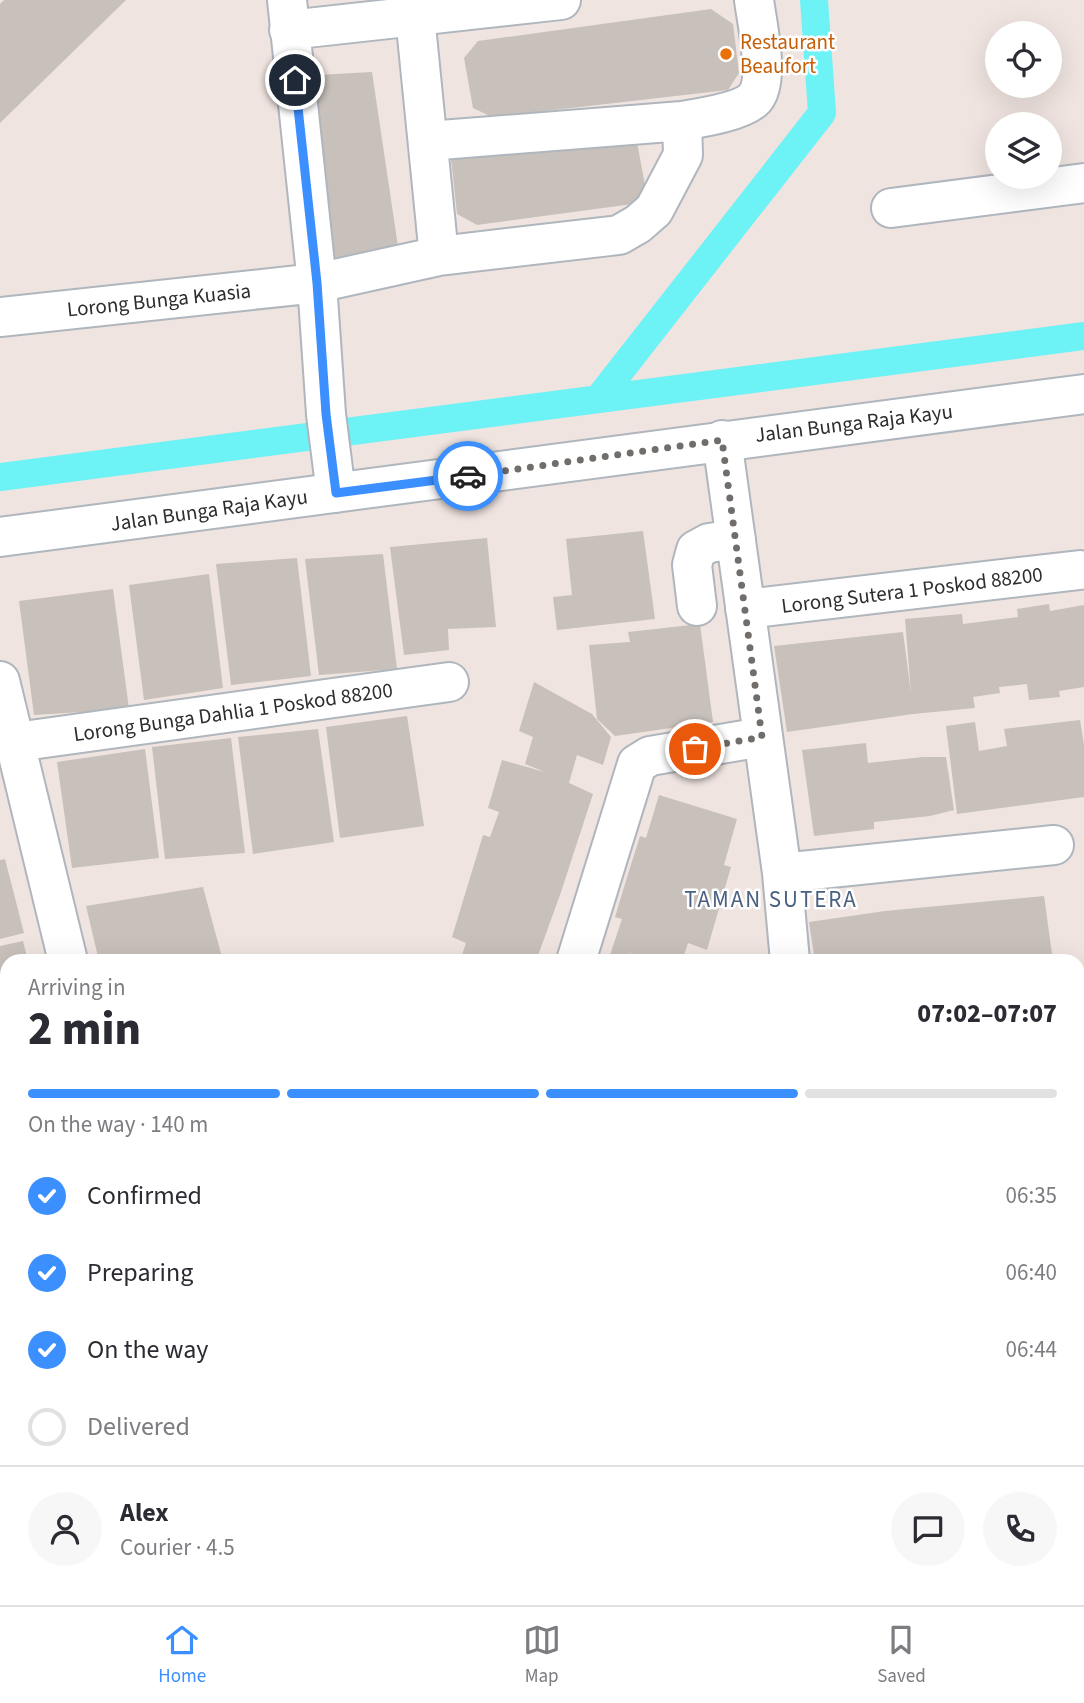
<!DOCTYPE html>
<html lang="en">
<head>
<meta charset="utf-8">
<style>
	:root { --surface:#fff; --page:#f7f7f7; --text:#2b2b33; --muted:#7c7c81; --line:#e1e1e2; --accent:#3c8fff }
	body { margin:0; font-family:"Source Sans 3",sans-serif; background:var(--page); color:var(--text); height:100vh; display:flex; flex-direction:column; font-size:26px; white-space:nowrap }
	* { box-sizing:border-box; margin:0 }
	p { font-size:23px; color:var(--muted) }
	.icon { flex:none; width:38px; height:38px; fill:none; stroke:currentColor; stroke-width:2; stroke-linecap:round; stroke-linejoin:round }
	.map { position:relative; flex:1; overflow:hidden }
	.side { position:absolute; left:0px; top:954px; width:1085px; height:653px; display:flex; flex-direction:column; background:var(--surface); border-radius:21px 21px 0 0; box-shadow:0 7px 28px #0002 }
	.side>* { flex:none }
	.fabs { position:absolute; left:985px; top:21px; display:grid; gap:14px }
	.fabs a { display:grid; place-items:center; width:77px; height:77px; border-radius:50%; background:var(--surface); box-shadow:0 7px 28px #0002; font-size:35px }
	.pin { position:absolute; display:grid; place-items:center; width:60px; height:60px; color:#fff; margin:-30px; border:4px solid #fff; border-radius:50%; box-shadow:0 2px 7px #0007 }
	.courier { position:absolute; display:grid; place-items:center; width:70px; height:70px; margin:-35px; border:5px solid #3c8fff; border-radius:50%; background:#fff; color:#222; box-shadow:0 2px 9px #0007 }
	.headline em { font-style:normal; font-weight:800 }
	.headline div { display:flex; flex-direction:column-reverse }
	.headline { display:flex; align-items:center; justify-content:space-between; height:119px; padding:0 28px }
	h1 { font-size:46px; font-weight:800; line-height:52px }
	.bar { display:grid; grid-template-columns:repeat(4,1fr); gap:10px 7px; align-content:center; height:84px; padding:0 28px }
	.bar i { height:9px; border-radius:5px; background:var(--line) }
	.bar .current { background:var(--accent) }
	.bar p { grid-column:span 4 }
	.line { display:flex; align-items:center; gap:18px; padding:0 28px; border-top:2px solid var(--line) }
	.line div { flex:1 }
	.round { display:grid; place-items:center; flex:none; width:74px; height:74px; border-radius:37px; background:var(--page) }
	ol { padding:0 28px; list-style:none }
	li { display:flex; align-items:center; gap:21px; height:77px }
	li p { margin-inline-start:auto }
	li .icon { padding:7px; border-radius:50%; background:var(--accent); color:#fff; stroke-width:4 }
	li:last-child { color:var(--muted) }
	li i { width:38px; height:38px; border:4px solid var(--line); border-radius:50% }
	.menu { display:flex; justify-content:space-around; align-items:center; height:98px; border-top:2px solid var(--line); background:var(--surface); font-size:19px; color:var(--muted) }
	.menu a { display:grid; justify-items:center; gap:4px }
	.menu .current { color:var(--accent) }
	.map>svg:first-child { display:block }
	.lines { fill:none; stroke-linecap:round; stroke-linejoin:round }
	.canal { stroke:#6df2f6; stroke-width:28 }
	.building { fill:#c8c0ba }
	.minor-casing { stroke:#afb6bd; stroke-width:42 }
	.minor { stroke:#fff; stroke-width:38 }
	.done { stroke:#716d6b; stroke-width:7; stroke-dasharray:0 12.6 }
	.route { stroke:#3c8fff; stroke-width:9 }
	.food-dot { fill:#e8710a; stroke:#fff; stroke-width:2.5 }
	.labels { text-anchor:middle; stroke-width:5; stroke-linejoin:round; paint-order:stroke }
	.food-label { font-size:21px; fill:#c56008; stroke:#fff; text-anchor:start }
	.street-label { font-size:21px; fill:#2d2d2d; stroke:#fff }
	.neighbourhood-label { font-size:23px; letter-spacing:2px; fill:#4a6181; stroke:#fff }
</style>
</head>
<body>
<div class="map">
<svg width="1084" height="1605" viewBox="0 0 1084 1605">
	<rect width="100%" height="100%" fill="#efe4df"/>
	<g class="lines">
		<!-- canal -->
		<path class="canal" d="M599,398L822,113L814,0
			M0,477L1084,336"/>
	</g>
	<!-- building -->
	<path class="building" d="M4,0H126L0,123V4Z
		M711,9L733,24L739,73L728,90L492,117L473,108L464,58L478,41Z
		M372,72L400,260L342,264L327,252L308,97L317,75Z
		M636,137L645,185L633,204L477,225L457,214L451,158Z
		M643,531L655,619L557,630L553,597L572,595L566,539Z
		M487,538L496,627L448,629L449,650L404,655L390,547Z
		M383,554L397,669L319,675L305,559Z
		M297,558L311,676L231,685L216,564Z
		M209,574L223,688L144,700L129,585Z
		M113,589L129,709L34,715L19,601Z
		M1049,604L1050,611L1084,605V687L1059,691L1060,697L1029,700L1027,684L999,687L1000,693L973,697L975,708L913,714L787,732L774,646L903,632L911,693L905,619L962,614L963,624L1018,617L1017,609Z
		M700,624L713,722L615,736L597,719L589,645L630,642L628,632Z
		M534,682L592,714L611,737L603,765L577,755L569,783L593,794L560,895L536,961H460L466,943L452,937L483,835L490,837L499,812L488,808L502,760L545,772L525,764L533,737L519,731Z
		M407,716L424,826L340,838L326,727Z
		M1080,720L1084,745V797L957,814L946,726L975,722L979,751L1007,746L1004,729Z
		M318,729L334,842L253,854L238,737Z
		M231,738L245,853L165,859L152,747Z
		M866,743L868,763L923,757H946L954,810L930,816L874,822V829L814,836L802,750Z
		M145,749L159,858L72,868L57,762Z
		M659,795L737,819L724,865L731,867L707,950L688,943L682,961H656L627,952L649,961H608L622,919L615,917L624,887L640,836L646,838Z
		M5,859L24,933L0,939V860Z
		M203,887L223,961H99L86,906Z
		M1044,896L1053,961H815L809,922L885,911Z
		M23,941L28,961H7V1025L0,1027V946Z
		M7,1034V1116L0,1118V1036Z
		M7,1130V1210L0,1212V1131Z
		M0,1436L7,1461V1475L0,1477Z
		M7,1487V1569L0,1570V1488Z
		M7,1587V1600H38L39,1605H0V1588Z"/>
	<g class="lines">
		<defs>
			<path id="minor" d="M287,0L317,283L326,414L336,493
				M415,16L439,256
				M289,30L561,0
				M428,141L682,121
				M891,208L1084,183
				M0,317L317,283L439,256L619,235L638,224L654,210L683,155L682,121C700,118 744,111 755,98C770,80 757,23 754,0
				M722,440L782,873L790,961
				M0,537L1084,394
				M697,606L692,565L696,550L709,543L736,539
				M745,609L1080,570
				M0,681L68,961
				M16,742L449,682
				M782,873L1054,845
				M576,961L637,764L650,756L762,737
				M4,1258L7,1275
				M80,1600L81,1605
				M396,1605L398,1600
				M886,1605V1600"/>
		</defs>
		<!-- minor casing -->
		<use href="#minor" class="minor-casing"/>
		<!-- minor -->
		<use href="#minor" class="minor"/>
	</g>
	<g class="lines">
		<!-- done -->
		<path class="done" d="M468,476L722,440L762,737L695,749"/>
		<!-- route -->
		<path class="route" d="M295,80L317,283L326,414L336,493L468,476"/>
	</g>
	<!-- markers -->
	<circle class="food-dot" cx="726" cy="54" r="7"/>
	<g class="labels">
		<!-- food labels -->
		<g class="food-label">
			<text x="740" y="49">Restaurant<tspan x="740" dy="24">Beaufort</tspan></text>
		</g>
		<!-- street labels -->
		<g class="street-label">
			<text transform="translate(159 300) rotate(-6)" y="7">Lorong Bunga Kuasia</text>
			<text transform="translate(854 423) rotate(-7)" y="7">Jalan Bunga Raja Kayu</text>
			<text transform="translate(209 510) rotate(-8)" y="7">Jalan Bunga Raja Kayu</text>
			<text transform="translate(912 590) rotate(-7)" y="7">Lorong Sutera 1 Poskod 88200</text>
			<text transform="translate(233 712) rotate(-8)" y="7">Lorong Bunga Dahlia 1 Poskod 88200</text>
		</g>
		<!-- neighbourhood labels -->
		<g class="neighbourhood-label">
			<text x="771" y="907">TAMAN SUTERA</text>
		</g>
	</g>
</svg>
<div class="fabs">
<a><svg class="icon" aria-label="locate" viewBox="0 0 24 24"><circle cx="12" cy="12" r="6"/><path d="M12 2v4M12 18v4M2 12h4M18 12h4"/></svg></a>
<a><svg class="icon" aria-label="layers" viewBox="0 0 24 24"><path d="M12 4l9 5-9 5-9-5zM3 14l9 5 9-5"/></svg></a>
</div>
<div class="pin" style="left:695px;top:749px;background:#ea580c"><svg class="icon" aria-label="bag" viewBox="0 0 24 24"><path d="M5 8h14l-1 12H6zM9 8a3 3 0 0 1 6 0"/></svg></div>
<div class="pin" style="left:295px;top:80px;background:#1f2937"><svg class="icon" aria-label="home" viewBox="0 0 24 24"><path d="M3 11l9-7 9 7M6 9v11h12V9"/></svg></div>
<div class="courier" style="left:468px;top:476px"><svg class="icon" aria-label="car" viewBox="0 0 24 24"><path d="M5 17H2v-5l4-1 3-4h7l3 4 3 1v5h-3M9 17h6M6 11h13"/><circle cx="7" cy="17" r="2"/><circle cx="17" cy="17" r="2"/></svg></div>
<section class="side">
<div class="headline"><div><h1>2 min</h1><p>Arriving in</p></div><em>07:02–07:07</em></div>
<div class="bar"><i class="current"></i><i class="current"></i><i class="current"></i><i></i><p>On the way · 140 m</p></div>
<ol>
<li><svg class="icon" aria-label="check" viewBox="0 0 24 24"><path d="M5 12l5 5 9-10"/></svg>Confirmed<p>06:35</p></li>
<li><svg class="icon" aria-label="check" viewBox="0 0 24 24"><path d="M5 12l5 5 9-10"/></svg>Preparing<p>06:40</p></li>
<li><svg class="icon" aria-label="check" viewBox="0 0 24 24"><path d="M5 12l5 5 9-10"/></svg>On the way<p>06:44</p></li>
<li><i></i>Delivered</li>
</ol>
<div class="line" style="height:126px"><a class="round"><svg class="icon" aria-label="person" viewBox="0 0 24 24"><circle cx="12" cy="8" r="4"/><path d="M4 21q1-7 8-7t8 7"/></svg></a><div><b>Alex</b><p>Courier · 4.5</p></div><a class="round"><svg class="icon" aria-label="chat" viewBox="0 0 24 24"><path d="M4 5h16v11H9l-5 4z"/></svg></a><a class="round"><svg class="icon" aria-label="phone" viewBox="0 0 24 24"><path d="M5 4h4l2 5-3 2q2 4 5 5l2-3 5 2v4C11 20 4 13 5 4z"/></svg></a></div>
</section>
</div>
<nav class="menu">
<a class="current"><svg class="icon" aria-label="home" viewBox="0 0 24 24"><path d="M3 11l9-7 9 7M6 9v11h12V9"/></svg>Home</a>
<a><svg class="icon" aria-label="map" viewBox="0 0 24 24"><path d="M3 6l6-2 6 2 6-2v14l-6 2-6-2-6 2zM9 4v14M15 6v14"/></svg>Map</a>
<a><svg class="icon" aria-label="saved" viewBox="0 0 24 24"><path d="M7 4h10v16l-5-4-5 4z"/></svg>Saved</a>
</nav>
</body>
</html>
